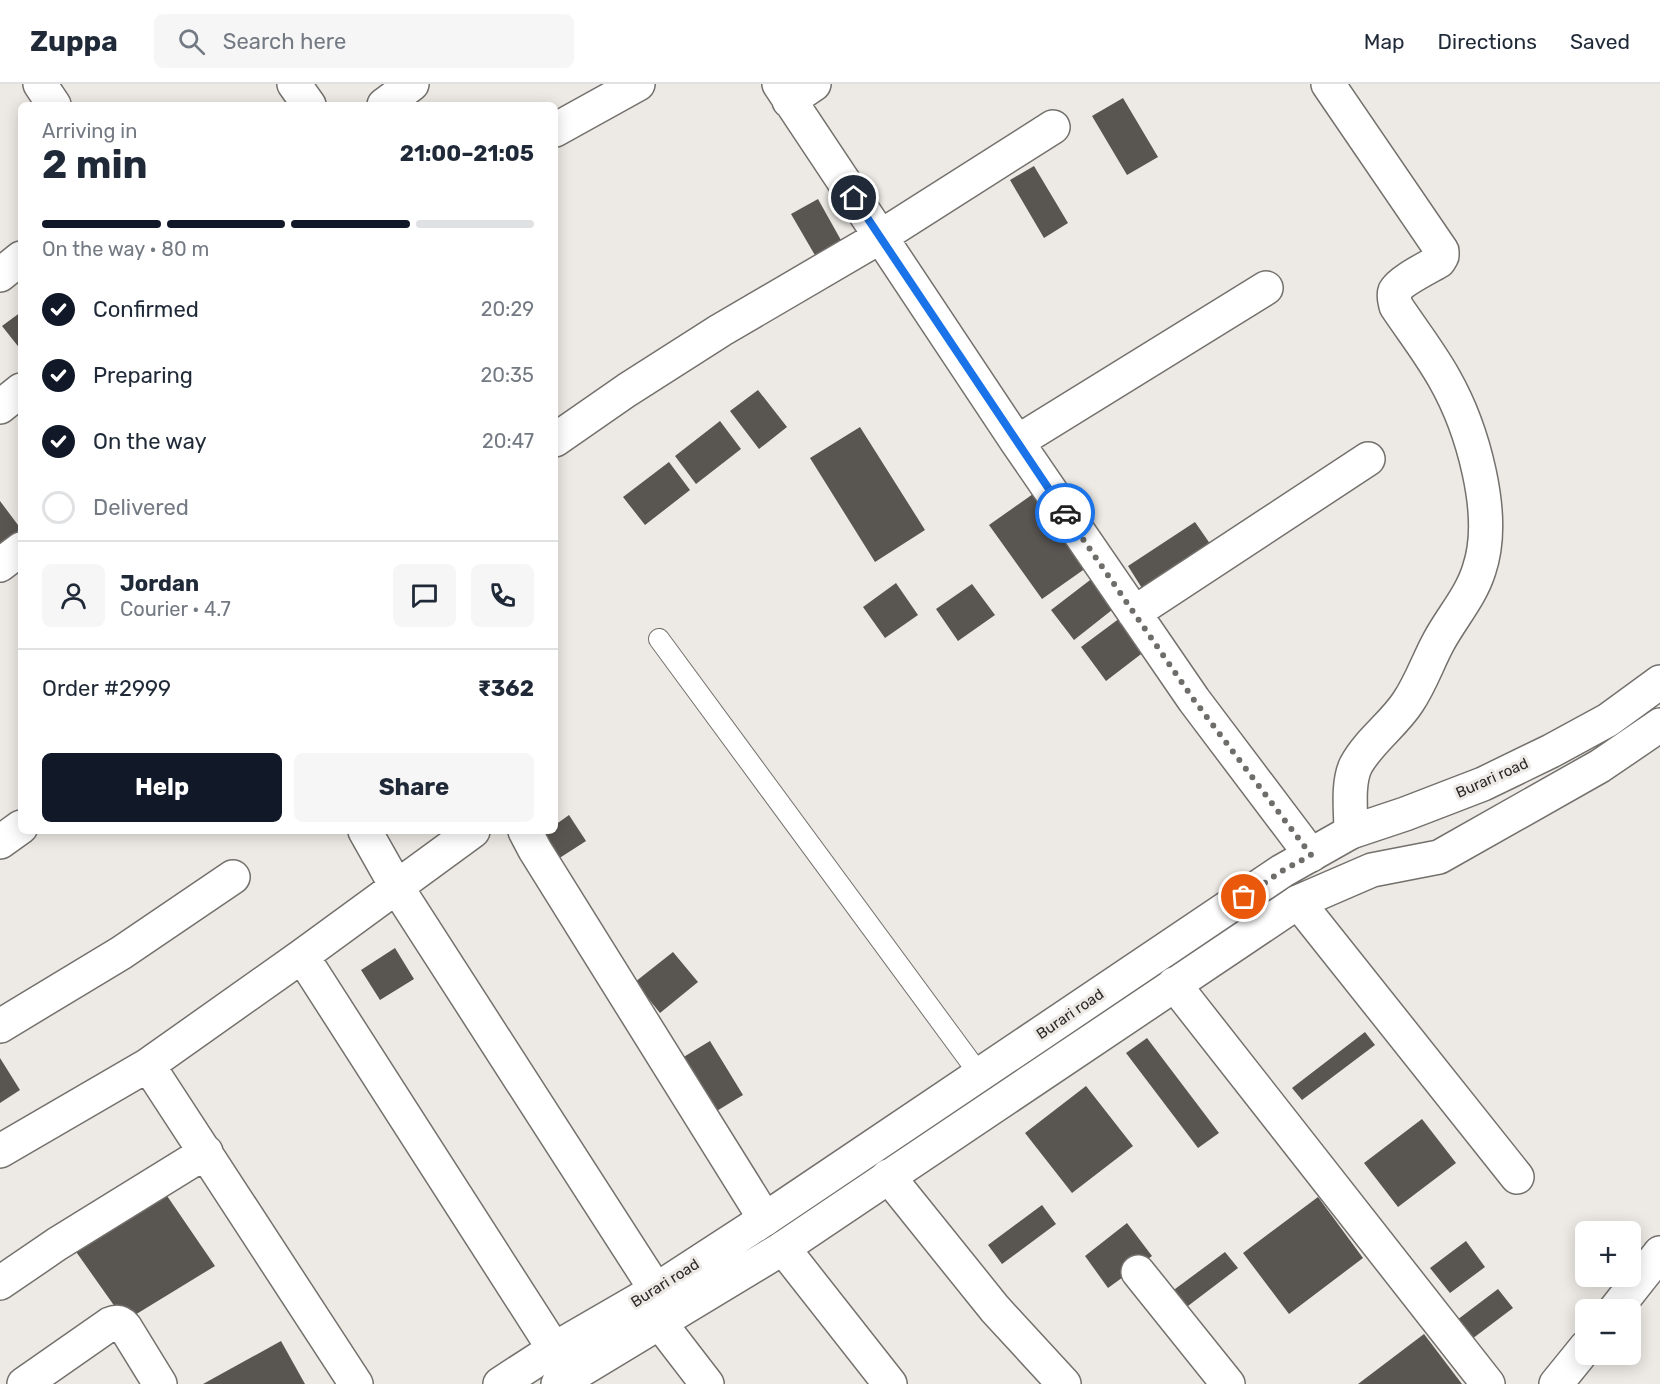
<!DOCTYPE html>
<html lang="en">
<head>
<meta charset="utf-8">
<style>
	:root { --surface:#fff; --page:#f6f6f7; --text:#1f2937; --muted:#747a83; --line:#e0e1e3; --accent:#111827 }
	body { margin:0; font-family:Rubik,sans-serif; background:var(--page); color:var(--text); height:100vh; display:flex; flex-direction:column; font-size:22px; white-space:nowrap }
	* { box-sizing:border-box; margin:0 }
	p { font-size:20px; color:var(--muted) }
	.icon { flex:none; width:33px; height:33px; fill:none; stroke:currentColor; stroke-width:2; stroke-linecap:round; stroke-linejoin:round }
	.map { position:relative; flex:1; overflow:hidden }
	.side { position:absolute; left:18px; top:18px; width:540px; height:732px; display:flex; flex-direction:column; background:var(--surface); border-radius:9px; box-shadow:0 3px 15px #0003 }
	.side>* { flex:none }
	.buttons { position:absolute; left:1575px; top:1137px; display:grid; gap:12px }
	.buttons a { display:grid; place-items:center; width:66px; height:66px; border-radius:9px; background:var(--surface); box-shadow:0 3px 15px #0003; font-size:30px }
	.pin { position:absolute; display:grid; place-items:center; width:51px; height:51px; color:#fff; margin:-26px; border:3px solid #fff; border-radius:50%; box-shadow:0 2px 6px #0007 }
	.courier { position:absolute; display:grid; place-items:center; width:60px; height:60px; margin:-30px; border:4px solid #1a73e8; border-radius:50%; background:#fff; color:#222; box-shadow:0 2px 8px #0007 }
	.head em { font-style:normal; font-weight:700 }
	.head div { display:flex; flex-direction:column-reverse }
	.head { display:flex; align-items:center; justify-content:space-between; height:102px; padding:0 24px }
	h1 { font-size:39px; font-weight:700; line-height:45px }
	.bar { display:grid; grid-template-columns:repeat(4,1fr); gap:9px 6px; align-content:center; height:72px; padding:0 24px }
	.bar i { height:8px; border-radius:4px; background:var(--line) }
	.bar .active { background:var(--accent) }
	.bar p { grid-column:span 4 }
	.line { display:flex; align-items:center; gap:15px; padding:0 24px; border-top:2px solid var(--line) }
	.line div { flex:1 }
	.round { display:grid; place-items:center; flex:none; width:63px; height:63px; border-radius:9px; background:var(--page) }
	ol { padding:0 24px; list-style:none }
	li { display:flex; align-items:center; gap:18px; height:66px }
	li p { margin-inline-start:auto }
	li .icon { padding:6px; border-radius:50%; background:var(--accent); color:#fff; stroke-width:4 }
	li:last-child { color:var(--muted) }
	li i { width:33px; height:33px; border:3px solid var(--line); border-radius:50% }
	.action { display:flex; gap:12px; margin-top:auto; padding:12px 24px }
	.action a { flex:1; height:69px; border-radius:9px; background:var(--accent); color:#fff; font-size:24px; font-weight:700; line-height:69px; text-align:center }
	.action a+a { background:var(--page); color:var(--text) }
	header { display:flex; align-items:center; gap:36px; box-sizing:border-box; height:84px; padding:0 30px; background:var(--surface); border-bottom:2px solid var(--line) }
	header strong { font-size:28px }
	nav { display:flex; gap:33px; margin-inline-start:auto; font-size:21px }
	.search { width:420px; height:54px; background:var(--page); display:flex; align-items:center; gap:15px; box-sizing:border-box; padding:0 21px; border-radius:9px; color:var(--muted); font-size:22px }
	.map>svg:first-child { display:block }
	.building { fill:#595652 }
	.lines { fill:none; stroke-linecap:round; stroke-linejoin:round }
	.service-casing { stroke:#74716d; stroke-width:22 }
	.minor-casing { stroke:#74716d; stroke-width:36 }
	.secondary-casing { stroke:#74716d; stroke-width:36 }
	.service { stroke:#fff; stroke-width:20 }
	.minor { stroke:#fff; stroke-width:33 }
	.secondary { stroke:#fff; stroke-width:33 }
	.done { stroke:#6f6d6a; stroke-width:6; stroke-dasharray:0 10.8 }
	.route { stroke:#1a73e8; stroke-width:8 }
	.labels { text-anchor:middle; stroke-width:6; stroke-linejoin:round; paint-order:stroke }
	.street-label { font-size:15px; fill:#2b2a28; stroke:#edeae5 }
</style>
</head>
<body>
<header>
<strong>Zuppa</strong>
<div class="search"><svg class="icon" aria-label="search" viewBox="0 0 24 24"><circle cx="10" cy="10" r="6"/><path d="M15 15l6 6"/></svg>Search here</div>
<nav><a>Map</a><a>Directions</a><a>Saved</a></nav>
</header>
<div class="map">
<svg width="1660" height="1300" viewBox="0 0 1660 1300">
	<rect width="100%" height="100%" fill="#edeae5"/>
	<!-- building -->
	<path class="building" d="M1123,14L1158,73L1127,91L1092,32Z
		M1034,82L1068,139L1044,154L1010,96Z
		M818,115L842,158L816,173L791,130Z
		M21,228V266L2,242Z
		M758,306L787,343L759,365L730,327Z
		M720,337L741,365L696,400L675,372Z
		M860,343L925,446L875,478L810,374Z
		M669,378L690,406L645,441L623,413Z
		M1033,410L1086,484L1042,515L989,441Z
		M0,417L21,445L0,460Z
		M1195,438L1213,464L1145,509L1128,482Z
		M1094,493L1117,522L1074,556L1051,526Z
		M896,499L918,531L885,554L863,523Z
		M972,500L995,531L958,557L936,525Z
		M1124,531L1149,564L1106,597L1081,563Z
		M569,731L586,757L558,775L541,750L546,747H555V741Z
		M395,864L414,895L380,916L361,886Z
		M673,868L698,898L660,929L635,898Z
		M1365,948L1375,961L1302,1016L1292,1004Z
		M1147,954L1219,1049L1198,1064L1126,969Z
		M710,957L743,1011L715,1028L682,974Z
		M0,974L20,1006L0,1019Z
		M1086,1002L1133,1062L1072,1109L1025,1049Z
		M1422,1035L1456,1079L1398,1123L1364,1079Z
		M161,1103L215,1182L125,1237L72,1162Z
		M1318,1113L1363,1174L1289,1230L1243,1169Z
		M1042,1121L1056,1140L1002,1180L988,1161Z
		M1127,1139L1152,1172L1108,1204L1085,1172Z
		M1466,1157L1485,1183L1450,1209L1430,1184Z
		M1225,1168L1238,1184L1184,1225L1171,1208Z
		M1498,1205L1513,1224L1468,1258L1453,1239Z
		M1424,1250L1462,1300H1358Z
		M281,1257L305,1300H203Z"/>
	<g class="lines">
		<defs>
			<path id="service" d="M659,555L980,991"/>
			<path id="minor" d="M40,0L54,21
				M294,0L309,21
				M779,0L1017,358L1194,616L1311,771
				M1328,0L1442,167V172L1439,177C1429,183 1400,197 1395,207C1393,212 1395,217 1396,222C1412,246 1430,269 1444,294C1472,343 1498,431 1479,486C1471,512 1452,533 1439,557C1428,577 1421,599 1408,618C1394,640 1369,657 1356,681C1347,699 1351,728 1351,748
				M789,17L814,0
				M384,21L412,0
				M555,46L638,0
				M0,191L21,174
				M0,323L21,306
				M555,356L627,306L721,246L880,153L1053,43
				M1017,358L1266,204
				M0,481L21,465
				M1134,529L1368,375
				M365,747L396,802L656,1206
				M525,747L535,766L765,1135
				M0,758L21,743
				M1298,818L1517,1093
				M302,872L554,1265
				M1174,900L1488,1300
				M0,942L121,869L233,793
				M148,981L356,1300
				M0,1067L148,981L302,872L473,747
				M888,1092L995,1225L1064,1300
				M783,1164L890,1300
				M1138,1188L1228,1300
				M0,1199L57,1160L206,1068
				M1615,1226L1660,1169
				M660,1239L707,1300
				M24,1300L110,1240C117,1237 120,1237 125,1243L160,1300
				M1556,1300L1586,1263"/>
			<path id="secondary" d="M500,1300L554,1265L656,1206L765,1135L1282,787L1351,748L1405,730L1483,700L1551,667L1608,636L1660,598
				M558,1300L783,1164L1298,818L1372,786L1439,773L1600,682L1660,641"/>
		</defs>
		<!-- service casing -->
		<use href="#service" class="service-casing"/>
		<!-- minor casing -->
		<use href="#minor" class="minor-casing"/>
		<!-- secondary casing -->
		<use href="#secondary" class="secondary-casing"/>
		<!-- service -->
		<use href="#service" class="service"/>
		<!-- minor -->
		<use href="#minor" class="minor"/>
		<!-- secondary -->
		<use href="#secondary" class="secondary"/>
	</g>
	<g class="lines">
		<!-- done -->
		<path class="done" d="M1065,429L1194,616L1311,771L1282,787L1244,813"/>
		<!-- route -->
		<path class="route" d="M854,114L1065,429"/>
	</g>
	<g class="labels">
		<!-- street labels -->
		<g class="street-label">
			<text transform="translate(1492 694) rotate(-24)" y="5">Burari road</text>
			<text transform="translate(1070 930) rotate(-34)" y="5">Burari road</text>
			<text transform="translate(665 1199) rotate(-32)" y="5">Burari road</text>
		</g>
	</g>
</svg>
<div class="buttons">
<a>+</a>
<a>−</a>
</div>
<div class="pin" style="left:1244px;top:813px;background:#ea580c"><svg class="icon" aria-label="bag" viewBox="0 0 24 24"><path d="M5 8h14l-1 12H6zM9 8a3 3 0 0 1 6 0"/></svg></div>
<div class="pin" style="left:854px;top:114px;background:#1f2937"><svg class="icon" aria-label="home" viewBox="0 0 24 24"><path d="M3 11l9-7 9 7M6 9v11h12V9"/></svg></div>
<div class="courier" style="left:1065px;top:429px"><svg class="icon" aria-label="car" viewBox="0 0 24 24"><path d="M5 17H2v-5l4-1 3-4h7l3 4 3 1v5h-3M9 17h6M6 11h13"/><circle cx="7" cy="17" r="2"/><circle cx="17" cy="17" r="2"/></svg></div>
<section class="side">
<div class="head"><div><h1>2 min</h1><p>Arriving in</p></div><em>21:00–21:05</em></div>
<div class="bar"><i class="active"></i><i class="active"></i><i class="active"></i><i></i><p>On the way · 80 m</p></div>
<ol>
<li><svg class="icon" aria-label="check" viewBox="0 0 24 24"><path d="M5 12l5 5 9-10"/></svg>Confirmed<p>20:29</p></li>
<li><svg class="icon" aria-label="check" viewBox="0 0 24 24"><path d="M5 12l5 5 9-10"/></svg>Preparing<p>20:35</p></li>
<li><svg class="icon" aria-label="check" viewBox="0 0 24 24"><path d="M5 12l5 5 9-10"/></svg>On the way<p>20:47</p></li>
<li><i></i>Delivered</li>
</ol>
<div class="line" style="height:108px"><a class="round"><svg class="icon" aria-label="person" viewBox="0 0 24 24"><circle cx="12" cy="8" r="4"/><path d="M4 21q1-7 8-7t8 7"/></svg></a><div><b>Jordan</b><p>Courier · 4.7</p></div><a class="round"><svg class="icon" aria-label="chat" viewBox="0 0 24 24"><path d="M4 5h16v11H9l-5 4z"/></svg></a><a class="round"><svg class="icon" aria-label="phone" viewBox="0 0 24 24"><path d="M5 4h4l2 5-3 2q2 4 5 5l2-3 5 2v4C11 20 4 13 5 4z"/></svg></a></div>
<div class="line" style="height:78px"><div>Order #2999</div><b>₹362</b></div>
<div class="action"><a>Help</a><a>Share</a></div>
</section>
</div>
</body>
</html>
